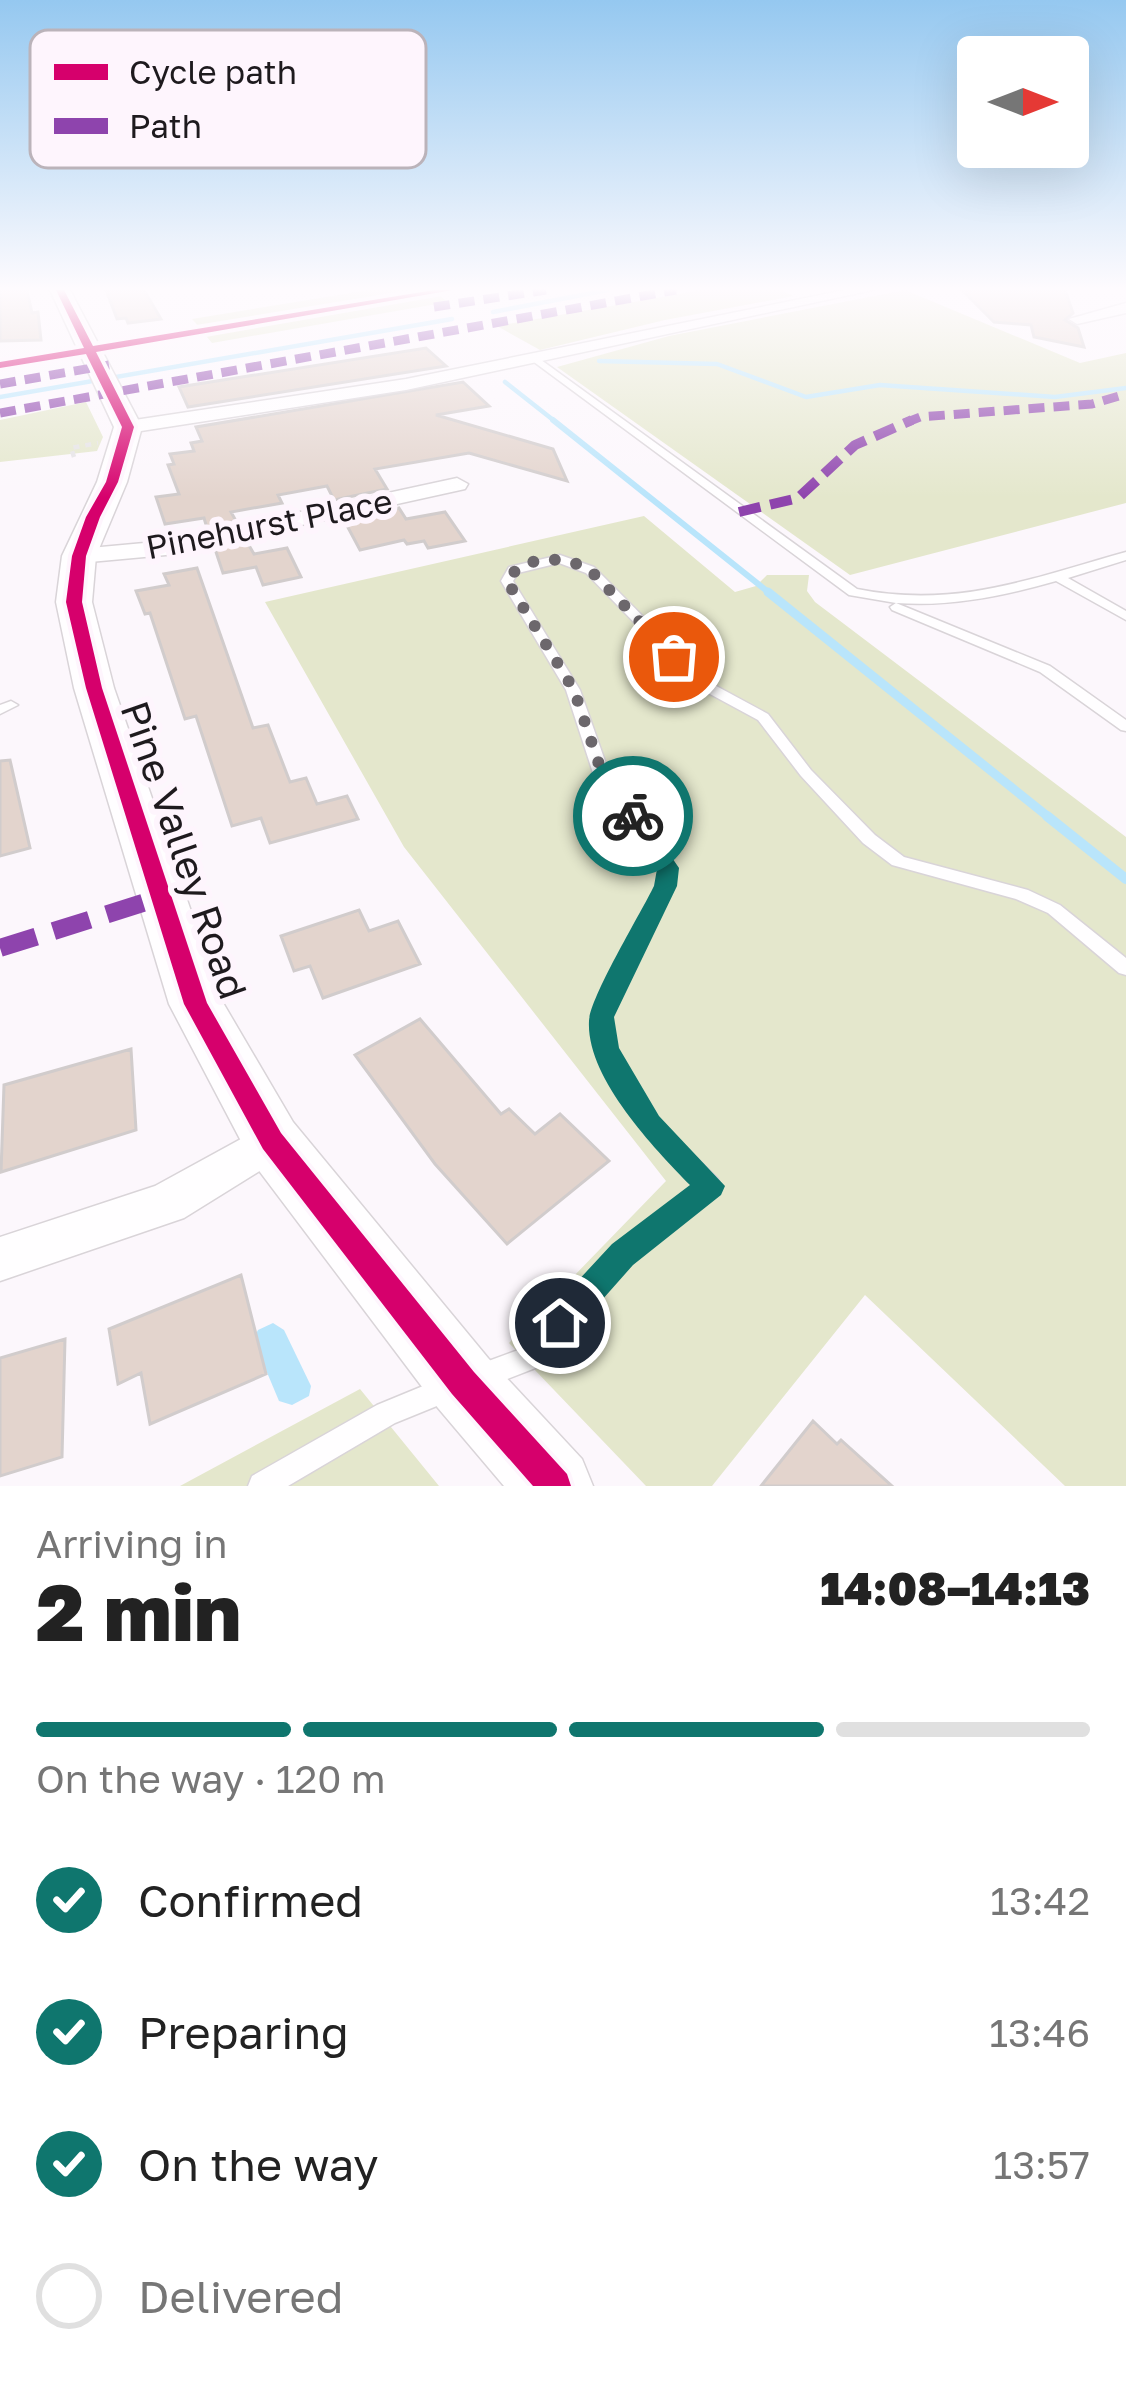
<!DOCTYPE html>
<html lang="en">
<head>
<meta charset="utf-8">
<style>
	:root { --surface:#fff; --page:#f6f6f6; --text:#222; --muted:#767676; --line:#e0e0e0; --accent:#0f766e }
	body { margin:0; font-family:"Golos Text",sans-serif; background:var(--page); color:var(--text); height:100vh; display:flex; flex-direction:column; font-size:45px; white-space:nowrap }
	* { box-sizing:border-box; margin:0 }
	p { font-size:39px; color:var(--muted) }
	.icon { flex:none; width:66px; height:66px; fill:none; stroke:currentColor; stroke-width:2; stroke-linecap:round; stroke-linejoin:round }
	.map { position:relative; height:1486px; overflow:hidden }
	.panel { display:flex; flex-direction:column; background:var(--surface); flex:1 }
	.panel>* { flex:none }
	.needle { width:78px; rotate:90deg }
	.tools { position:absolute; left:957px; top:36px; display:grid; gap:24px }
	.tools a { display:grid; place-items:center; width:132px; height:132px; border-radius:12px; background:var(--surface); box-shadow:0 12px 48px #0002; font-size:60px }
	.pin { position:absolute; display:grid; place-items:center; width:102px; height:102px; color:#fff; margin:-51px; border:6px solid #fff; border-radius:50%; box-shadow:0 3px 12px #0007 }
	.courier { position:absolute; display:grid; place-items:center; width:120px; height:120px; margin:-60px; border:9px solid #0f766e; border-radius:50%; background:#fff; color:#222; box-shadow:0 3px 15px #0007 }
	.overview em { font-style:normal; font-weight:800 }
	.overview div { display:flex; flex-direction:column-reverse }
	.overview { display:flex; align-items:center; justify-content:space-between; height:204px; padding:0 36px }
	h1 { font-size:78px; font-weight:800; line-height:90px }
	.bar { display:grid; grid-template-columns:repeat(4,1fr); gap:18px 12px; align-content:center; height:144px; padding:0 36px }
	.bar i { height:15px; border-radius:9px; background:var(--line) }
	.bar .on { background:var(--accent) }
	.bar p { grid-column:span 4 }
	ol { padding:0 36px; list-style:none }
	li { display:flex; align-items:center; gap:36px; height:132px }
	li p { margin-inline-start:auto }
	li .icon { padding:12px; border-radius:50%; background:var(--accent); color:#fff; stroke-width:4 }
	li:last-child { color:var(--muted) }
	li i { width:66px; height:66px; border:6px solid var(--line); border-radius:50% }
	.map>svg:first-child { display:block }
	.green { fill:#e4e7cc }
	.water { fill:#b9e5fb }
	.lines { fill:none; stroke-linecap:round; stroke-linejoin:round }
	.stream-far3 { stroke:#b9e5fb; stroke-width:4.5 }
	.stream-far2 { stroke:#b9e5fb; stroke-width:6 }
	.stream-far1 { stroke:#b9e5fb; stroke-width:9 }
	.stream { stroke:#b9e5fb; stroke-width:10 }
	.building { fill:#e3d4cd; stroke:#d1cccc; stroke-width:3 }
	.lane-casing { stroke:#d9d4d8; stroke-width:3 }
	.street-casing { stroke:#d9d4d8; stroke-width:3 }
	.secondary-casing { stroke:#d9d4d8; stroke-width:3 }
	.path { stroke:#e5e3e5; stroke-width:4.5; stroke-dasharray:6 6; stroke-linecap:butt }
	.lane { fill:#fffeff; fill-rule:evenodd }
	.street { fill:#fffeff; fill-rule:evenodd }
	.secondary { fill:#fffeff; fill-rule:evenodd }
	.quiet-far2 { stroke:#8e44ad; stroke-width:9; stroke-dasharray:16 9; stroke-linecap:butt }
	.quiet-far1 { stroke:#8e44ad; stroke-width:10; stroke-dasharray:22 10; stroke-linecap:butt }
	.quiet { stroke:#8e44ad; stroke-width:18; stroke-dasharray:38 18; stroke-linecap:butt }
	.cycleway-casing { stroke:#fef5fd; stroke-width:8 }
	.cycleway { fill:#d6006c; fill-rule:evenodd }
	.route { fill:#0f766e }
	.done { stroke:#6c676c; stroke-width:12; stroke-dasharray:0 21.6 }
	.labels { text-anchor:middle; stroke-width:12; stroke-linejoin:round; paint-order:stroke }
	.far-street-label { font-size:33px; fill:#1e1a1e; stroke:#fef5fd }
	.street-label { font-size:39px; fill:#1e1a1e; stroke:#fef5fd }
	.key { fill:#fef5fd; stroke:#bbb3ba; stroke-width:3 }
	.key-label { font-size:33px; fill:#1e1a1e }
</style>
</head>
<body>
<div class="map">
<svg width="1126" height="1486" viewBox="0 0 1126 1486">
	<rect width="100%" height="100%" fill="#fcf7fc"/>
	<!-- green -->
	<path class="green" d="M369,290L432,291L200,328L192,319Z
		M702,290H780L794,296L665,320L540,350L497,326Z
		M905,290L1080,363L1126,353V503L850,575L557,367L669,336Z
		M437,294L448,302L212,343L202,331Z
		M86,402L103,437L97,451L0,462V420Z
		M644,516L735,592L756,586L767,575H809L807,591L815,602L1126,837V1486H1065L865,1295L712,1486H646L509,1343L666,1181L404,847L265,602Z
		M360,1389L439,1486H180Z"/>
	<!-- water -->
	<path class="water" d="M273,1323L284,1330L311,1386L309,1396L292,1405L279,1401L253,1339L258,1330Z"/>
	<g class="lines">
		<!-- stream-far3 -->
		<path class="stream-far3" d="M493,312L608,290
			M599,361L717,364L806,397L880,385L1055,397L1126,388
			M505,382L557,423
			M0,397L452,319"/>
		<!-- stream-far2 -->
		<path class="stream-far2" d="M553,420L772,595"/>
		<!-- stream-far1 -->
		<path class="stream-far1" d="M768,592L1051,819"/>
		<!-- stream -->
		<path class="stream" d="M1047,816L1126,879"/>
	</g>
	<!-- building -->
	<path class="building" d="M0,290H27L32,313L38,312L41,340L0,341Z
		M106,290H144L161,319L128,323L126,318L117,319Z
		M962,290H1065L1073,313L1065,320L1078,328L1084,347L1034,337L1031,325L994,322Z
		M426,348L446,366L188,407L179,387Z
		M463,382L489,406L436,415L553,449L567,481L469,453L375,469L387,489L334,500L327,486L278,495L282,503L231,512L236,521L207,528L204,518L165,524L156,497L179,494L168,465L174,464L170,454L194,451L191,443L202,441L196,427Z
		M399,508L406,519L445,512L465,541L428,548L424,541L407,544L404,540L360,550L344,520Z
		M247,542L254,554L287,548L301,577L263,585L256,567L223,573L215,549Z
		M197,568L253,728L268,725L290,782L306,778L317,804L347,796L358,819L270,843L261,818L232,826L196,716L185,719L150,613L145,614L136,591L169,585L164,574Z
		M10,760L30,848L0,856V761Z
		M359,910L369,931L398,921L420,964L323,998L310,966L294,971L281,936Z
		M420,1019L501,1114L509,1109L535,1134L560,1114L609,1161L507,1244L435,1164L355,1055Z
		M131,1049L136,1130L1,1172L4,1085Z
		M241,1275L266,1374L150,1424L141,1373L118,1384L109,1329Z
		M65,1339L62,1457L0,1476V1358Z
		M813,1421L837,1444L841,1440L892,1486H761Z"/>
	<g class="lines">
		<defs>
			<path id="lane" d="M537,357L857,589C957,609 1032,578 1126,552V560L1068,578L1126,611V620L1056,581C1003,596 951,607 896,603L1050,666L1126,720V731L1121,730L1040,672L892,610L890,607L896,603L849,595L534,362L533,360Z
				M560,555L594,567L707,681L768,714L811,770L875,835L904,857L1028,890L1060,905L1126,958V975L1119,973L1048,913L1016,899L892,865L863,843L801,776L758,720L697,687L586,573L559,563L518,573L513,581L580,690L611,778L677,868C673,899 654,925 640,952C629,972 613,998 612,1021C609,1080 680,1141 718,1179L721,1186L718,1193L631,1263L538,1367L484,1388L475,1384L471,1375L475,1366L521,1349L615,1247L694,1185C656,1145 589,1082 592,1022C594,998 610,973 621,953C635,926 656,899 659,869L595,779L566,690L501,581L509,567Z
				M11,701L18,705L0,714V705Z
				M445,1377L454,1381L458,1390L454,1399L395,1423L288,1486H248L252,1476L377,1405Z"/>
			<path id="street" d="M845,290H873L406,390L128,433L118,427L128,421L406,379Z
				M1126,303V313L1077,324L1069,319Z
				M457,478L468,484L465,489L166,555L79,563L67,556L79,549L166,541Z
				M272,1122L287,1128L294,1141L287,1154L184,1218L0,1281V1237L155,1186Z"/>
			<path id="secondary" d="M50,290H70L142,427L127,482L96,556L92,602L114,688L222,1001L293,1122L488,1358L582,1459L593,1486H504L438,1408L251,1160L169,1004L74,688L56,602L62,556L97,482L114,427Z"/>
		</defs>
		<!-- lane casing -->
		<use href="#lane" class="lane-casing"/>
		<!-- street casing -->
		<use href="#street" class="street-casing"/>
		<!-- secondary casing -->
		<use href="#secondary" class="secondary-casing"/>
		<!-- path -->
		<path class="path" d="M74,457L71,448L98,443"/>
		<!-- lane -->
		<use href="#lane" class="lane"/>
		<!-- street -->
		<use href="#street" class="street"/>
		<!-- secondary -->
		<use href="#secondary" class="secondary"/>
		<!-- quiet-far2 -->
		<path class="quiet-far2" d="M434,307L546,290
			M0,384L109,365
			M0,413L676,290
			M905,423L920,417L1092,404L1126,394"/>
		<!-- quiet-far1 -->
		<path class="quiet-far1" d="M739,512L798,498L855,445L912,420"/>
		<!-- quiet -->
		<path class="quiet" d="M0,948L162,897"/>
		<defs>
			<path id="cycleway" d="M56,290H64L93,346L434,290H453L96,352L134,427L118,482L100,517L86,556L82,602L102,688L207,1003L281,1133L474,1372L567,1474L571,1486H533L452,1394L263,1149L184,1004L86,688L66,602L72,556L86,517L106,482L122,427L86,354L0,368V362L84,348Z"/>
		</defs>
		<!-- cycleway casing -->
		<use href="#cycleway" class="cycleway-casing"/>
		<!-- cycleway -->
		<use href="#cycleway" class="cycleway"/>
	</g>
	<!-- sky -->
	<linearGradient id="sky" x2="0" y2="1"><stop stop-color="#95c8f0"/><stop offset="0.58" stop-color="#fefbfe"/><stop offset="1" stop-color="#fefbfe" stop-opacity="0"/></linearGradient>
	<rect width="1126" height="498" fill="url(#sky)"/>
	<!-- route -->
	<path class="route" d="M633,809L640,811L679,868L677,886L614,1017L619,1048L659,1116L725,1186L721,1195L633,1265L571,1335L560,1339L549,1335L544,1323L549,1312L612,1244L690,1185C653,1147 586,1077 589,1021C590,997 641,913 654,886L657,869L622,816Z"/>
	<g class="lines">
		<!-- done -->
		<path class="done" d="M633,816L604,779L574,690L507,581C523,553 566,556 590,570L674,657"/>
	</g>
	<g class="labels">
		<!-- far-street labels -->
		<g class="far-street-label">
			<text transform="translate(269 524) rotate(-11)" y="12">Pinehurst Place</text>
		</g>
		<!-- street labels -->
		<g class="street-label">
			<text transform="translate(184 850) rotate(71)" y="14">Pine Valley Road</text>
		</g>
	</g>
	<!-- legend -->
	<rect x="30" y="30" width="396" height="138" rx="18" class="key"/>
	<rect x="54" y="64" width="54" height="16" fill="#d6006c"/>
	<rect x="54" y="118" width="54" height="16" fill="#8e44ad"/>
	<g class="key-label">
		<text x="129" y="84">Cycle path</text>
		<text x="129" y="138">Path</text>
	</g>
</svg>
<div class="tools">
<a><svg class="needle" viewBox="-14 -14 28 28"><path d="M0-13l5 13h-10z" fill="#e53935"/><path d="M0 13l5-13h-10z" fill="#767676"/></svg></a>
</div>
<div class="pin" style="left:674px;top:657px;background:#ea580c"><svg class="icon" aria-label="bag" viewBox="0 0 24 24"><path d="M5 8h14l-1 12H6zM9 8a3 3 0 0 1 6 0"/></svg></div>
<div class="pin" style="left:560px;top:1323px;background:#1f2937"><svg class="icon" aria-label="home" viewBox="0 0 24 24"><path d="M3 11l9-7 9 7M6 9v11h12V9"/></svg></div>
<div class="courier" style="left:633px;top:816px"><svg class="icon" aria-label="bike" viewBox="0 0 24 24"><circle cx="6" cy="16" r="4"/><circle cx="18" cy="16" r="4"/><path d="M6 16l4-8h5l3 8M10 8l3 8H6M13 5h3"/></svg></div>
</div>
<section class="panel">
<div class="overview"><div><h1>2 min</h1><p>Arriving in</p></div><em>14:08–14:13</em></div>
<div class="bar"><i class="on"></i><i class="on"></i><i class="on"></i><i></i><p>On the way · 120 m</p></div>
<ol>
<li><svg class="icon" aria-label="check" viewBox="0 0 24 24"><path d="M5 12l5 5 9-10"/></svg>Confirmed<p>13:42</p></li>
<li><svg class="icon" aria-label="check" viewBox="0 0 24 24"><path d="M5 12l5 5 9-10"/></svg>Preparing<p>13:46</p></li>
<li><svg class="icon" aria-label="check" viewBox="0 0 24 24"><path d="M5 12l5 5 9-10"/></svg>On the way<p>13:57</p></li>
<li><i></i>Delivered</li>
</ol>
</section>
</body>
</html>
